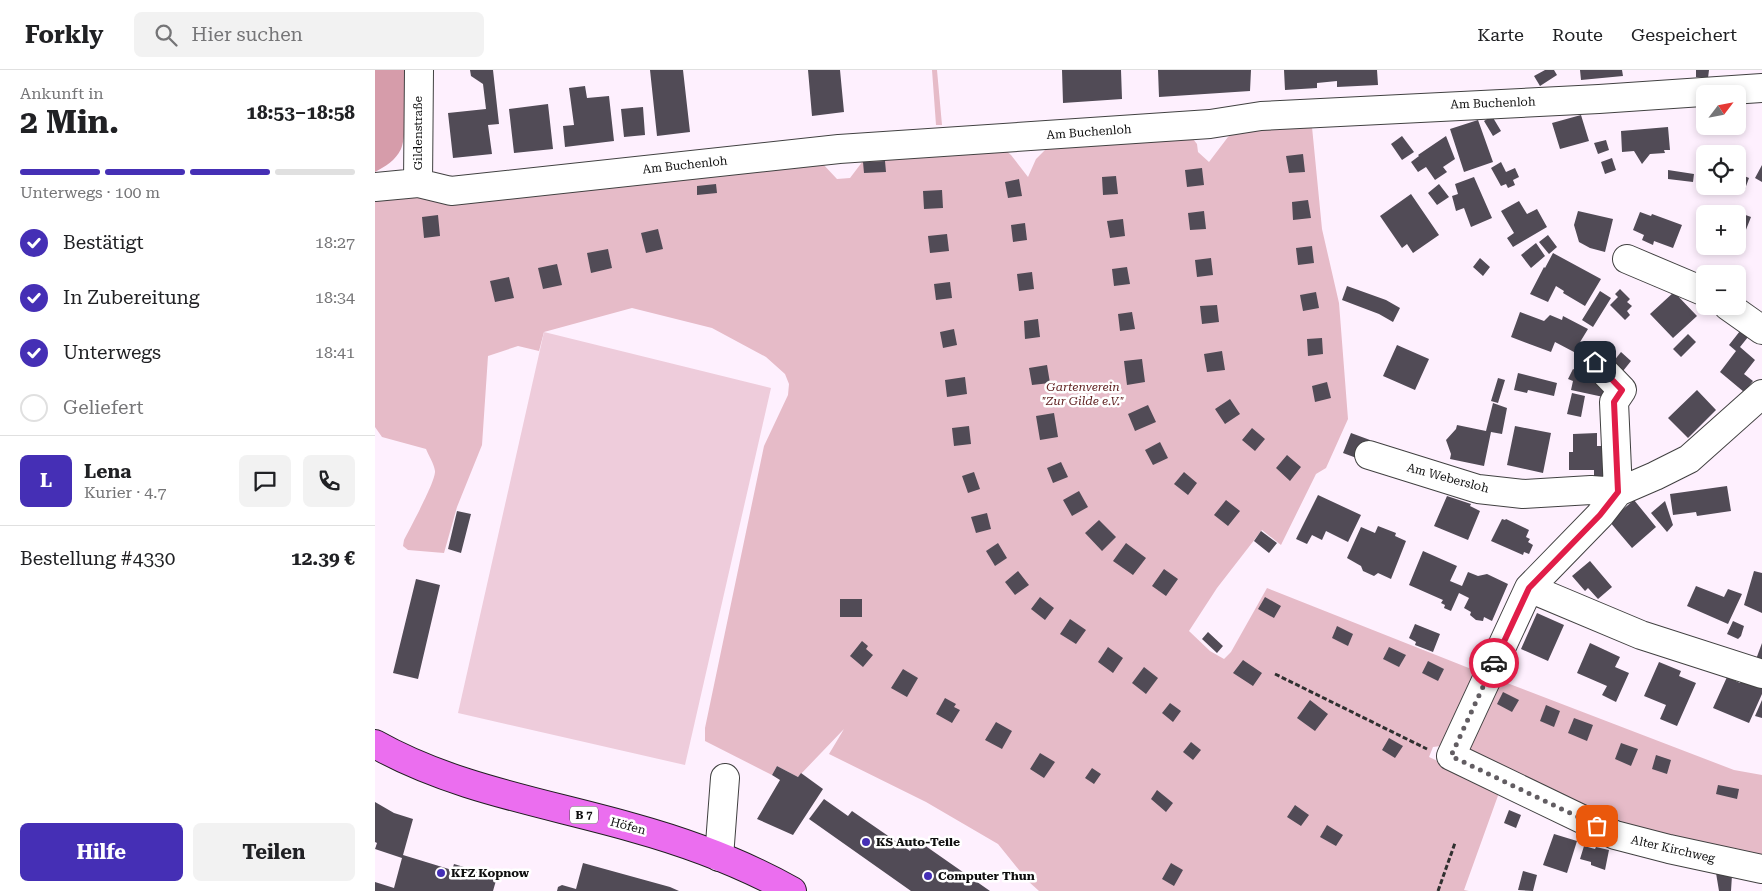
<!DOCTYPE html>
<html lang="de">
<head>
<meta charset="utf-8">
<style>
	:root { --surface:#fff; --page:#f2f2f2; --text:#202124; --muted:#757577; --line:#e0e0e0; --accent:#452fb5 }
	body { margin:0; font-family:"Roboto Serif",serif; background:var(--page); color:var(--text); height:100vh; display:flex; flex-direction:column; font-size:19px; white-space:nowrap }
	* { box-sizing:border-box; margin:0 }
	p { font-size:16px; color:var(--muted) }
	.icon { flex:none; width:28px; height:28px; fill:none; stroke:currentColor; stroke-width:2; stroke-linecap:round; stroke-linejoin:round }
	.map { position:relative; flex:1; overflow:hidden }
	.drawer { display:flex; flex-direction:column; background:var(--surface); width:375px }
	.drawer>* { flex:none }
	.needle { width:32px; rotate:58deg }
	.tools { position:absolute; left:1321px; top:15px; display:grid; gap:10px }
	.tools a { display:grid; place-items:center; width:50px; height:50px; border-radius:8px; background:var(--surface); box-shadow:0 2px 8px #0003; font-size:25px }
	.pin { position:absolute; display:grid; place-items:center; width:42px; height:42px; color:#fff; margin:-21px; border-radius:10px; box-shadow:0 2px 8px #0006 }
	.courier { position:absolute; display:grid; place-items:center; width:50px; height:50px; margin:-25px; border:4px solid #e11d48; border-radius:50%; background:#fff; color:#222; box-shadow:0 1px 6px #0007 }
	.head em { font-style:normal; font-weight:700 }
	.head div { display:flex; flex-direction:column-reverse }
	.head { display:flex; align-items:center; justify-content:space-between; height:85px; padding:0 20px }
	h1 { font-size:32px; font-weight:700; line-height:38px }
	.bar { display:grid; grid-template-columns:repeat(4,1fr); gap:8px 5px; align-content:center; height:60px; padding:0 20px }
	.bar i { height:6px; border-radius:4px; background:var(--line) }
	.bar .active { background:var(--accent) }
	.bar p { grid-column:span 4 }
	.line { display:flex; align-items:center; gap:12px; padding:0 20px; border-top:1px solid var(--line) }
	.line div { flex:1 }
	.round { display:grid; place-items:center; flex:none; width:52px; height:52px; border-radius:8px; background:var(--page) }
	ol { padding:0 20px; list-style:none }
	li { display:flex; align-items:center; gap:15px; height:55px }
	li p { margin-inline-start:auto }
	li .icon { padding:5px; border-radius:50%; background:var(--accent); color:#fff; stroke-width:4 }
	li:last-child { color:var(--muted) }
	li i { width:28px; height:28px; border:2px solid var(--line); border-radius:50% }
	.primary-button { display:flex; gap:10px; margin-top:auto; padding:10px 20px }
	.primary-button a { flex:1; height:58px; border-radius:8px; background:var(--accent); color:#fff; font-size:20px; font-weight:700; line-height:58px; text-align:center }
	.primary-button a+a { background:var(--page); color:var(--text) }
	header { display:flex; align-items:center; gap:30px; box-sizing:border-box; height:70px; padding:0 25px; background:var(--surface); border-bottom:1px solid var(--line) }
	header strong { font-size:24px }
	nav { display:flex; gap:28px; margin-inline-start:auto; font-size:18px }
	.search { width:350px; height:45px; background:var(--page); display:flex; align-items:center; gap:12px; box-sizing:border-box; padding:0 18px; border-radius:8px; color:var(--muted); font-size:19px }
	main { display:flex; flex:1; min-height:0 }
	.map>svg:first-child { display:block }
	.green { fill:#e6bbc8 }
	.forest { fill:#d69caa }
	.pitch { fill:#eeccdb }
	.building { fill:#514b56 }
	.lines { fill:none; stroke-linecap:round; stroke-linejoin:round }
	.minor-casing { stroke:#414141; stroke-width:30 }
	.major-casing { stroke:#1f1f1f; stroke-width:30 }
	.path { stroke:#303030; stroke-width:3; stroke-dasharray:5 2.5; stroke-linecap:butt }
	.minor { stroke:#fff; stroke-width:28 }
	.major { stroke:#eb6eef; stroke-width:28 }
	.done { stroke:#625d62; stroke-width:5; stroke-dasharray:0 9 }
	.route { stroke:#e11d48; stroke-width:6 }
	.poi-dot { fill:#452fb5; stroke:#fff; stroke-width:2 }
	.labels { text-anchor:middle; stroke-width:5; stroke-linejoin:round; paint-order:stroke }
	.shield { fill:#fff; stroke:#565656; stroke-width:1 }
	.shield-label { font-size:11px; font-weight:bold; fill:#0e0e0e }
	.street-label { font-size:12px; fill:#0e0e0e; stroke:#fff }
	.park-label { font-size:12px; font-style:italic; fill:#612222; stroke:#fff }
	.poi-label { font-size:12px; font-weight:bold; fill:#0e0e0e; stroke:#fff; text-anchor:start }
</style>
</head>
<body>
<header>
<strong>Forkly</strong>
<div class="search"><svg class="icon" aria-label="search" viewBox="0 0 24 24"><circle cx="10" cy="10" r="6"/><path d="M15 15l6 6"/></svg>Hier suchen</div>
<nav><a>Karte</a><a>Route</a><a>Gespeichert</a></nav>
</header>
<main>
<section class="drawer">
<div class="head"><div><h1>2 Min.</h1><p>Ankunft in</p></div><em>18:53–18:58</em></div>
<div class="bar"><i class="active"></i><i class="active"></i><i class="active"></i><i></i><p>Unterwegs · 100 m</p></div>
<ol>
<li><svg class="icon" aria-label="check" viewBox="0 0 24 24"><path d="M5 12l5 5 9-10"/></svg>Bestätigt<p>18:27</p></li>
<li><svg class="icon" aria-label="check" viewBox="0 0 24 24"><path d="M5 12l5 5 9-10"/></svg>In Zubereitung<p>18:34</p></li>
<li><svg class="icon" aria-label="check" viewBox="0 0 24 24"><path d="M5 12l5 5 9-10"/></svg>Unterwegs<p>18:41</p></li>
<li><i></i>Geliefert</li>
</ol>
<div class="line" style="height:90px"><b class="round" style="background:var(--accent);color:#fff">L</b><div><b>Lena</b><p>Kurier · 4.7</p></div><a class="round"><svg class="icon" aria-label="chat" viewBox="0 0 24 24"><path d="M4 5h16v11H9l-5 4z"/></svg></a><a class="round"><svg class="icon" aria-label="phone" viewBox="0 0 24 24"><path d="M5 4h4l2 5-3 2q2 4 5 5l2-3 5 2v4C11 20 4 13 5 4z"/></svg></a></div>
<div class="line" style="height:65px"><div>Bestellung #4330</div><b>12.39 €</b></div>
<div class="primary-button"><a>Hilfe</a><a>Teilen</a></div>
</section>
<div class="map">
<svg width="1387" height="821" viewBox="0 0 1387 821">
	<rect width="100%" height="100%" fill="#fef0fe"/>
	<!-- green -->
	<path class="green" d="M557,0H562L567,55H561Z
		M937,57L947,159L964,233L973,349L951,398L941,404L906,475L887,460L842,518L814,561L835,581L849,589L856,582L892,518L1119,608L1359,700L1387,705V789L1274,766L1066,676L1058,677L1054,687L1125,720L1089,820L1094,821H664L653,811L623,774L551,732L454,684L469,659L423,707L402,696L397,705L330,671V658L389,376L413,325L414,314L410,304L391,287L337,258L257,238L169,262L164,281L143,276L113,286L107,375L82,437L69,483L33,480L28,476L29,470C35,458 61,411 60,401C59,394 54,386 51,379L7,367L0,357V129L447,93L462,109L475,108L491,87L629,79L636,85L653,107L661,89L674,76L818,69L822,74L823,82L834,92L853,67L863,61Z"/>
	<!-- forest -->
	<path class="forest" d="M0,0H29C29,19 33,63 26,79C20,91 11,96 0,102Z"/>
	<!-- pitch -->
	<path class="pitch" d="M169,262L396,318L310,695L83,643Z"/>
	<!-- building -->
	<path class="building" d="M95,0H118L124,54L113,55L117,84L78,88L73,43L111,39L108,14L96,6Z
		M275,0H308L315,62L282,66Z
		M433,0H465L469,42L437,46Z
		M687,0H746L747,29L688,33Z
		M783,0H876L875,21L784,27Z
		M909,0H1002L1003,15L962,17V11L942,13V18L910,20Z
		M1170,0H1179L1182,5L1165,16L1159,6Z
		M1205,0H1247L1248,6L1206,10Z
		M1321,0H1334L1333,8L1321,7Z
		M210,16L212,28L234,26L239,71L190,77L188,56L199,55L194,18Z
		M173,34L178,79L139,83L134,39Z
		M268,37L270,65L249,67L246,39Z
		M1206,45L1214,71L1185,79L1177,53Z
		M1117,46L1126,61L1118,66L1109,51Z
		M1103,50L1118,92L1089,102L1075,59Z
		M1293,57L1295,80H1289L1290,83L1275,84L1267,94L1259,81L1247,82L1246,61Z
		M1027,66L1039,82L1027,90L1016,74Z
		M1071,66L1080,89L1068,97L1072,102L1060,110L1051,97L1043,102L1036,92L1044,86L1043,85Z
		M1231,70L1234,80L1223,84L1219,73Z
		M1327,76L1356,83V84H1330V104L1321,102Z
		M928,84L930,102L914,103L911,86Z
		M1237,88L1241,100L1230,104L1226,92Z
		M510,91L511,102L489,103L488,92Z
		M1126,92L1131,102L1140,98L1144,107L1138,110L1140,115L1133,118L1131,114L1126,116L1116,98Z
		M1387,95V112L1380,108Z
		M827,98L829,115L812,117L810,100Z
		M1293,100L1319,104L1318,112L1293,109Z
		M1362,103L1374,108L1370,119L1359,117L1362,116Z
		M741,106L743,124L728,125L727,107Z
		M1099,107L1117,148L1096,157L1089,138L1081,141L1077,126L1083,124L1080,114Z
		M644,109L647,126L633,128L630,112Z
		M341,114L342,123L322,125V116Z
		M1064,114L1074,127L1062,135L1053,123Z
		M567,120L568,138L549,139L548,121Z
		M1036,124L1064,165L1038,183L1032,174L1027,178L1005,146Z
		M933,130L936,148L918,150L917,132Z
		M1144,131L1152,144L1162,139L1172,157L1138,177L1132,168L1139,163L1126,141Z
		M1344,135L1376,147L1365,175L1362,174V144H1341Z
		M829,141L831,159L815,160L813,143Z
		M1203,141L1238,149L1230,182L1215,178L1204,172L1199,155Z
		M1265,142L1276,146L1277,144L1307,155L1298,178L1279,171L1278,175L1267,170L1269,165L1258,160Z
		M63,145L65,166L49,168L47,147Z
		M748,149L750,166L735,168L732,151Z
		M650,153L652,170L638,172L636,155Z
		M283,159L288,179L271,183L266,163Z
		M572,164L574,181L555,183L553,166Z
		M1173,165L1182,177L1174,184L1164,172Z
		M1161,173L1170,186L1156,198L1146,185Z
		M937,176L939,193L923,195L921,178Z
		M233,179L237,198L216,203L212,183Z
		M1178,183L1226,209L1210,236L1188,223L1189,221L1181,216L1173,232L1155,224L1169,197L1170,198Z
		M836,188L838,205L822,207L820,190Z
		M1105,188L1115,197L1108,206L1098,197Z
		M182,194L187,215L168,219L163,198Z
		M752,197L755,214L739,216L737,199Z
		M657,202L659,219L644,221L642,204Z
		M134,207L139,228L120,232L115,211Z
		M575,212L577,228L561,230L559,214Z
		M972,216L1011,230L1025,238L1018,252L1004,244L967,230Z
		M1245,219L1255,229L1252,232L1257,236L1252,241L1255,245L1250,250L1235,235L1243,227L1240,224Z
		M1225,221L1236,228L1218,257L1207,250Z
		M941,222L944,238L928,241L925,225Z
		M1299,222L1322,246L1298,268L1275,244Z
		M842,235L844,252L827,254L825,236Z
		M757,242L760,259L745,261L743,244Z
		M1145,242L1169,251L1175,245L1187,250L1188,246L1213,259L1199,282L1180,272L1176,282L1136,267Z
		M663,249L665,267L650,269L649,251Z
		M579,259L582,275L568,278L565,262Z
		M1365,261L1373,267L1365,277L1380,290L1369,304L1378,311L1369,322L1345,302L1361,281L1354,275Z
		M1313,264L1321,272L1306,287L1298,279Z
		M947,268L948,284L933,286L932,269Z
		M1022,275L1054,289L1040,320L1008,306Z
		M847,281L850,300L832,302L829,284Z
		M1246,282L1256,291L1248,301L1238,292Z
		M767,289L770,312L752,315L749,291Z
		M672,295L675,313L657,315L654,298Z
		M1198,299L1226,312L1225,318L1234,319L1233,328L1196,320L1198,311L1193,309Z
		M1143,303L1182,313L1179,326L1153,320L1152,323L1139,320Z
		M590,307L592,324L572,327L570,310Z
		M1123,308L1130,310L1123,333L1116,331Z
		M952,312L956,328L940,332L937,316Z
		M1322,320L1341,340L1313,368L1293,348Z
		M1197,323L1210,326L1206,347L1192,344Z
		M855,329L865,344L850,354L840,339Z
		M1118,333L1132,338L1127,364L1116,362L1109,396L1075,389L1076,384L1071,370L1081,359L1082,355L1111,361Z
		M773,335L781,352L760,361L753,344Z
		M679,343L683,367L665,370L661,346Z
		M594,356L596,374L579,376L577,358Z
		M1140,356L1176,363L1168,403L1132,395Z
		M877,358L890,369L880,381L867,370Z
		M976,363L995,370L987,390L968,383Z
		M1222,363V376H1234V409H1219V400H1194V382H1198V364Z
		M785,372L793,388L778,395L770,380Z
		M912,385L926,397L915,411L901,398Z
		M686,392L693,407L678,413L672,398Z
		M599,402L605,419L593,423L587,406Z
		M809,402L822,413L813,425L799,414Z
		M1352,416L1356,441L1322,446L1321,442L1298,445L1295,424Z
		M704,421L713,437L697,446L688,430Z
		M943,425L986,445L973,472L951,461L947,470L937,465L932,474L921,469Z
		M1072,426L1096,434L1095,436L1105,441L1093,470L1059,456Z
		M851,430L865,441L853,456L839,445Z
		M1259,430L1281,457L1257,478L1234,451Z
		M1290,431L1298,455L1292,462L1276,443Z
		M82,441L96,444L86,483L73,479Z
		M612,443L616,459L601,463L596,447Z
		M1127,449L1130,450L1131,449L1154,460L1151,467L1155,469L1153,472L1158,475L1154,484L1149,482L1148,485L1116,471Z
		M724,450L741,467L727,481L710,463Z
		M1003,456L1021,463L1020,466L1031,471L1016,509L1003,503L999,506L988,501L986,496L972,488L986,457L1000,463Z
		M886,461L902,473L894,483L879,471Z
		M623,473L632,488L620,496L611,481Z
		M751,473L771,488L758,505L738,491Z
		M1048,481L1082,496L1075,511L1087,516L1093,502L1103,506L1112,504L1133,514L1117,551L1109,547L1108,551L1101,550L1095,545L1096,542L1089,538L1094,528L1084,523L1076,541L1069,538L1070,535L1066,533L1068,530L1034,515Z
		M1215,491L1237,517L1223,529L1213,518L1210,521L1197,506Z
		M789,499L803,509L791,526L777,516Z
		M643,501L654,515L640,525L630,512Z
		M1379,501L1387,503V543L1369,535Z
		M41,509L65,515L43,609L18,603Z
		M1321,516L1349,527L1353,519L1367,524L1353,554L1312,536Z
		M665,527L679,538L670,550L656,539Z
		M890,527L906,536L899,548L883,539Z
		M465,529H487V547H465Z
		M1162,543L1189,555L1173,591L1146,579Z
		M695,549L711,560L701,574L685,564Z
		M1358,551L1369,556L1366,566L1363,569L1352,564Z
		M1040,554L1065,564L1058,582L1040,575L1041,572L1034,568Z
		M962,556L978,564L973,576L957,568Z
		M833,562L848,576L842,583L827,569Z
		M487,571L493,576L491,579L498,585L488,597L475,586Z
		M1215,573L1245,587L1240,597L1254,603L1241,632L1227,625L1232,616L1202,603Z
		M1387,573V594L1380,592Z
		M733,577L748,588L738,603L723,592Z
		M1014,577L1031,585L1024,597L1008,589Z
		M868,590L887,603L878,616L858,603Z
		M1053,591L1069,599L1063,611L1047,603Z
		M1284,592L1306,601L1304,606L1321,613L1302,656L1285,649L1291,635L1269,626Z
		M769,597L783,608L771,624L757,613Z
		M528,599L543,608L532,627L516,618Z
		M1352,607L1365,613L1366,611L1375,614L1377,609L1387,614V624L1374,653L1338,638Z
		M1128,622L1144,630L1137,642L1122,634Z
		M570,628L581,634L579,637L585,640L577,653L561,644Z
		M935,630L953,644L940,661L922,648Z
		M1387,630V648L1380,646Z
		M795,633L806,641L798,652L787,643Z
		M1171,635L1185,641L1179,657L1165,651Z
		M1199,648L1218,655L1212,671L1193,663Z
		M621,652L637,661L627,679L610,670Z
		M1014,668L1028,676L1020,688L1007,680Z
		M816,672L826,680L818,690L808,682Z
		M1246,673L1263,679L1256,696L1240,689Z
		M665,683L680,692L669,708L655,699Z
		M1281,685L1296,690L1292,704L1277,699Z
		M402,696L423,707L426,703L448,719L418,765L382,749L405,710L397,705Z
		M717,698L726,704L719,714L710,708Z
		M1343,715L1364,719L1362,729L1341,724Z
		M782,720L798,733L791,742L776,729Z
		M449,729L473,746L477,741L535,781L542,770L615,821H536L434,749Z
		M0,732L19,743L38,749L28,785L77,800L79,794L122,807L118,821H0V812L19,818L27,788L0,779L2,773L0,772Z
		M920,735L934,745L926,756L912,747Z
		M1134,740L1146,745L1141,758L1129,753Z
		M952,755L968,765L961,776L945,767Z
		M1179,764L1202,771L1192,803L1168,795Z
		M1209,776L1220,779L1221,777L1234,780L1230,800L1216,795V792L1205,789Z
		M208,793L295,817L304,821H182L183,817L187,815L201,819Z
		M796,793L808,800L799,816L787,809Z
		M1148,801L1162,805L1158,821L1143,820Z
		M1341,803L1357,805L1356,821H1344Z"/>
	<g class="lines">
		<defs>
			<path id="minor" d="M43,113L76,121L464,79L835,54L886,46L1224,29L1387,18
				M0,117L43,113L44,0
				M1252,189L1330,222
				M1353,236L1387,260
				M1220,292L1247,320L1239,332L1243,422
				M994,385L1103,419L1148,424L1216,420L1243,422L1280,406L1314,389L1387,324
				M1243,422L1225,445L1154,518L1076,686L1240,765L1294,779L1387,799
				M1154,518L1266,565L1387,604
				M344,787L350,708"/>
			<path id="major" d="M0,674C80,719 172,733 259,758C313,773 367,793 417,821"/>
		</defs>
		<!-- minor casing -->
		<use href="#minor" class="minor-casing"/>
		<!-- major casing -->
		<use href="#major" class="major-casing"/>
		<!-- path -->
		<path class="path" d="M900,604L1052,679
			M1063,821L1080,773"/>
		<!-- minor -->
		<use href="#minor" class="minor"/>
		<!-- major -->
		<use href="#major" class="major"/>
	</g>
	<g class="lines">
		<!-- done -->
		<path class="done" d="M1119,593L1076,686L1222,756"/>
		<!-- route -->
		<path class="route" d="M1119,593L1154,518L1225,445L1243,422L1239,332L1247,320L1220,292"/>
	</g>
	<!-- markers -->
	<g class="poi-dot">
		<circle cx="491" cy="772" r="5"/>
		<circle cx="66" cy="803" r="5"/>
		<circle cx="553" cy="806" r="5"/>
	</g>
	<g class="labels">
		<!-- shield labels -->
		<rect class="shield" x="195" y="736.5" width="28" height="17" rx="4"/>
		<g class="shield-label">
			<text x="209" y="749">B 7</text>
		</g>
		<!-- street labels -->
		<g class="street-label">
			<text transform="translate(1118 33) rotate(-2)" y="4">Am Buchenloh</text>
			<text transform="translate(714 62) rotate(-4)" y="4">Am Buchenloh</text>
			<text transform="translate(43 63) rotate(-90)" y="4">Gildenstraße</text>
			<text transform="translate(310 95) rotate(-6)" y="4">Am Buchenloh</text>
			<text transform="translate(1073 408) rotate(15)" y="4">Am Webersloh</text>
			<text transform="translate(253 756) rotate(15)" y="4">Höfen</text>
			<text transform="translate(1298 779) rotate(13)" y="4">Alter Kirchweg</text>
		</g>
		<!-- park labels -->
		<g class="park-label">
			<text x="708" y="321">Gartenverein<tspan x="708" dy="14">"Zur Gilde e.V."</tspan></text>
		</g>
		<!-- poi labels -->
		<g class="poi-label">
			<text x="501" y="776">KS Auto-Teile</text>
			<text x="76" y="807">KFZ Kopnow</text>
			<text x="563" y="810">Computer Thun</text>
		</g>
	</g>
</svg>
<div class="tools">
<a><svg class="needle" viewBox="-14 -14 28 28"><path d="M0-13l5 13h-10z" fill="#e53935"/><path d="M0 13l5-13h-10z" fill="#757577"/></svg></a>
<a><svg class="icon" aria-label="locate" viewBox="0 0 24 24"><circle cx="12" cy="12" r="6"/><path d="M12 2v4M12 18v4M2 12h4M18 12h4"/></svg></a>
<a>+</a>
<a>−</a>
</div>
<div class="pin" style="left:1222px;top:756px;background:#ea580c"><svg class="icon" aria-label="bag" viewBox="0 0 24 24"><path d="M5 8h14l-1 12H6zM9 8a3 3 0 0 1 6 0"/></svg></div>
<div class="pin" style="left:1220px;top:292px;background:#1f2937"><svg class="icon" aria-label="home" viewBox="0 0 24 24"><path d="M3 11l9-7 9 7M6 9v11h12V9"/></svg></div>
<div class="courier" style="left:1119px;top:593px"><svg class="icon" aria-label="car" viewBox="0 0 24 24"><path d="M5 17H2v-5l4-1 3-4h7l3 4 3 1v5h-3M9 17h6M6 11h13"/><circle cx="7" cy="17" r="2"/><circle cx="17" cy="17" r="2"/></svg></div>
</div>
</main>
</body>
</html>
